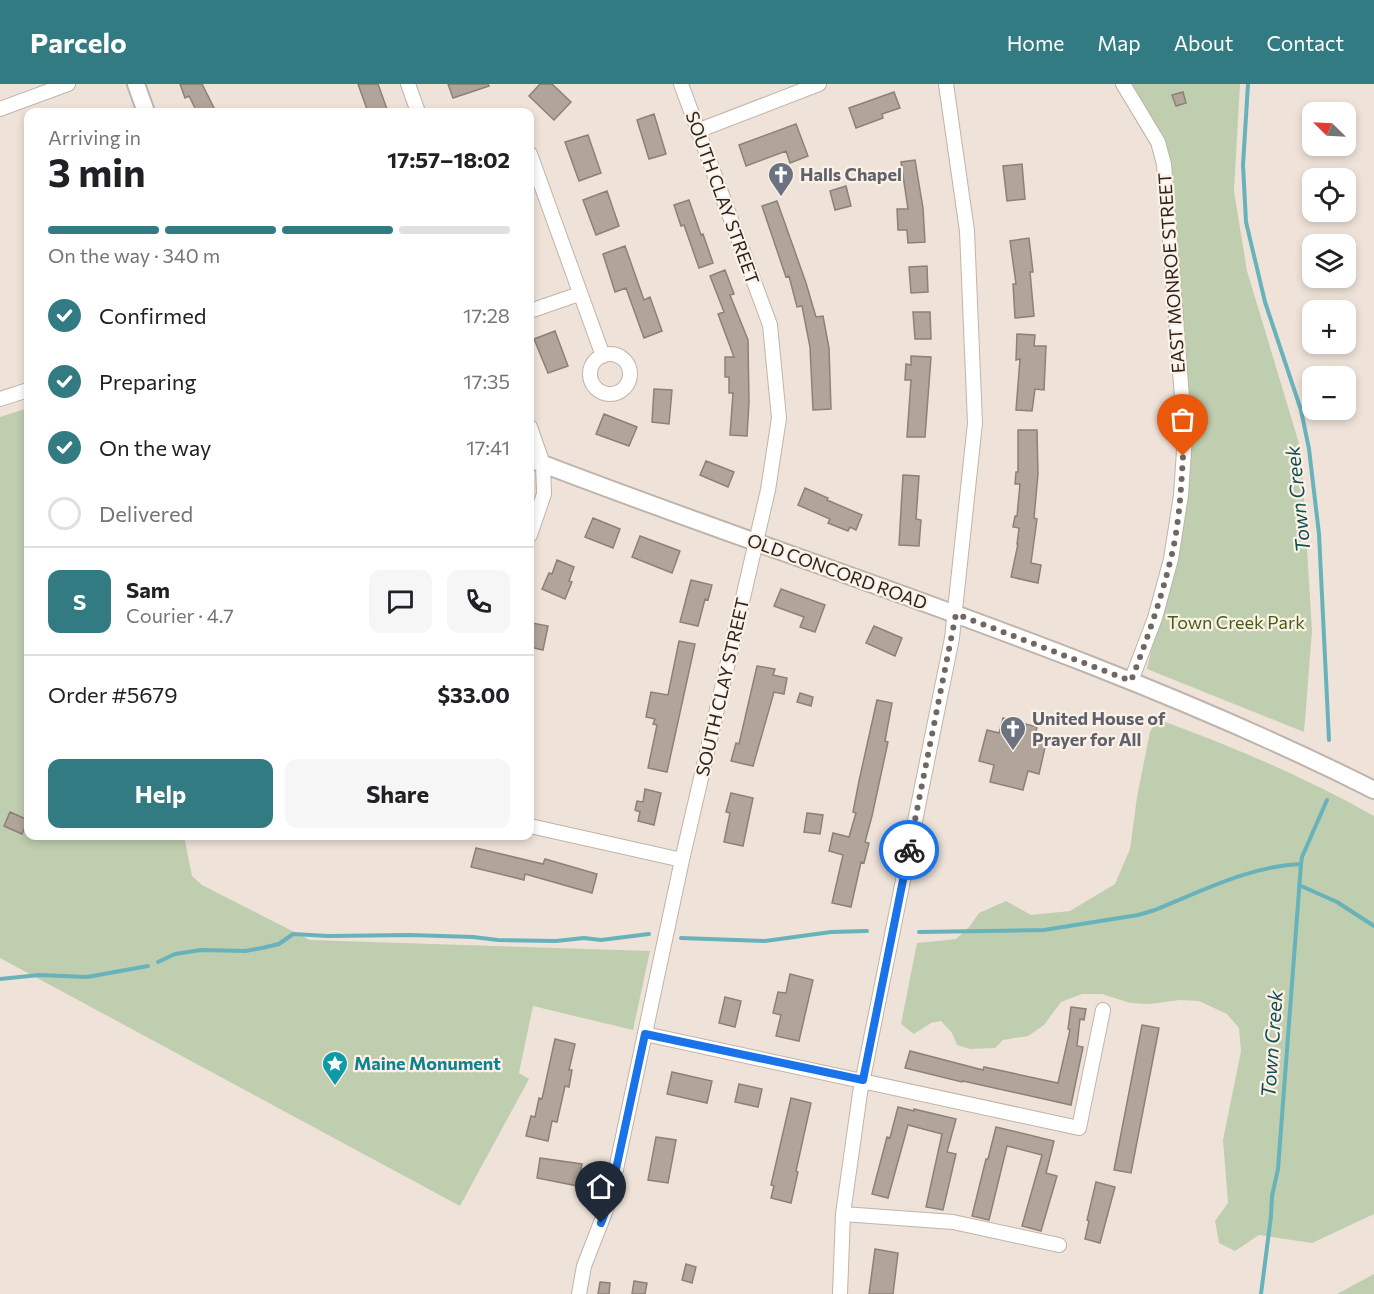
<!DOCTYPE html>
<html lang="en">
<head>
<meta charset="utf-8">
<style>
	:root { --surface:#fff; --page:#f6f6f6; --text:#202124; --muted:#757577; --line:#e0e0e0; --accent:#337b83 }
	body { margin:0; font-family:Commissioner,sans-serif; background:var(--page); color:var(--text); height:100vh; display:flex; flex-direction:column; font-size:22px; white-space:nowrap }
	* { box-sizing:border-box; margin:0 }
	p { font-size:20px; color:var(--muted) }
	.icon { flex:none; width:33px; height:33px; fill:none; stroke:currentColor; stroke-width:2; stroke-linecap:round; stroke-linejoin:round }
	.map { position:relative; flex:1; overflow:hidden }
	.side { position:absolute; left:24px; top:24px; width:510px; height:732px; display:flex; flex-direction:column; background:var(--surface); border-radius:12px; box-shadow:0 3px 9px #0003 }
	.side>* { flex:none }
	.needle { width:39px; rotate:294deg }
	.tools { position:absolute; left:1302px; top:18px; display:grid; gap:12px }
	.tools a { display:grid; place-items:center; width:54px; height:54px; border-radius:12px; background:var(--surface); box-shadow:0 3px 9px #0003; font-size:30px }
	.pin { position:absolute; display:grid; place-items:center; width:51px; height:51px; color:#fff; margin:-62px -26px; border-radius:50% 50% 50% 0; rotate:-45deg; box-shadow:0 0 6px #0007 }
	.pin .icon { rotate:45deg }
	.courier { position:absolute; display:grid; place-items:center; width:60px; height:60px; margin:-30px; border:4px solid #1a73e8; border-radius:50%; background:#fff; color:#222; box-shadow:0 2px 8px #0007 }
	.summary em { font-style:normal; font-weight:700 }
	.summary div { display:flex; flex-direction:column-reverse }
	.summary { display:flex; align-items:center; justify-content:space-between; height:102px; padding:0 24px }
	h1 { font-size:39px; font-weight:700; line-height:45px }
	.bar { display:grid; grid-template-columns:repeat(4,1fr); gap:9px 6px; align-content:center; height:72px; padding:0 24px }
	.bar i { height:8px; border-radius:4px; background:var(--line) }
	.bar .selected { background:var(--accent) }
	.bar p { grid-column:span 4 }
	.line { display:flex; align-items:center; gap:15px; padding:0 24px; border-top:2px solid var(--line) }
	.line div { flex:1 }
	.round { display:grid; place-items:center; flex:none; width:63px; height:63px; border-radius:12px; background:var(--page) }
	ol { padding:0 24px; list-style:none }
	li { display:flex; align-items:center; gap:18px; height:66px }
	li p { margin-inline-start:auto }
	li .icon { padding:6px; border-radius:50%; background:var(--accent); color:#fff; stroke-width:4 }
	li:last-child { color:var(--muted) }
	li i { width:33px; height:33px; border:3px solid var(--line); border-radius:50% }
	.primary-button { display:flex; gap:12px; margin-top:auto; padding:12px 24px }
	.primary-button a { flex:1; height:69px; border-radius:12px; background:var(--accent); color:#fff; font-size:24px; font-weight:700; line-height:69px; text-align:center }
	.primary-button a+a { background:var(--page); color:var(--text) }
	header { display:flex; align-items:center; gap:36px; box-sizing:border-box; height:84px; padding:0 30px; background:var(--accent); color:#fff }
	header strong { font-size:28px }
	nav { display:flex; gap:33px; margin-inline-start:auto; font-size:21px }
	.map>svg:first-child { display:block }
	.green { fill:#bfceaf }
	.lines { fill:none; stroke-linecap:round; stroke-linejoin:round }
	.stream { stroke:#68b2bb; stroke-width:4 }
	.building { fill:#b0a49b; stroke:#8c8177; stroke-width:1.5 }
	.minor-casing { stroke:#bfb4aa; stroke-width:16 }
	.major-casing { stroke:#bfb4aa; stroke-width:20 }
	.minor { stroke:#fff; stroke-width:14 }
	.major { stroke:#fff; stroke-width:16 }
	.done { stroke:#6f6862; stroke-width:6; stroke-dasharray:0 10.8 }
	.route { stroke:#1a73e8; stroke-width:8 }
	.labels { text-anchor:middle; stroke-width:4.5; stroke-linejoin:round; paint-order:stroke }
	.worship-label { font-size:18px; font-weight:bold; fill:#5b616d; stroke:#fdf1e6; text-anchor:start }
	.street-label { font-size:18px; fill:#2a2522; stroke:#fdf1e6 }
	.park-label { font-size:18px; fill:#435f15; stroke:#fdf1e6 }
	.culture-label { font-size:18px; font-weight:bold; fill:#0d838f; stroke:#fdf1e6; text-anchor:start }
	.water-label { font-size:20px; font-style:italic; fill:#0b4f56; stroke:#fdf1e6 }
</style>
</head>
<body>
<header>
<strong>Parcelo</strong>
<nav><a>Home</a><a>Map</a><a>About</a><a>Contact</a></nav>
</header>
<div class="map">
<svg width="1374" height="1210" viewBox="0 0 1374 1210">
	<rect width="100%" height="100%" fill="#efe3d9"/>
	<!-- green -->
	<path class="green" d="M1123,0H1240L1234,107L1247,187L1301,366L1312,547L1304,648L1147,585L1171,475L1185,352L1164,80Z
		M28,324V752H184L192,792L202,801L310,856L650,867L633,946L533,922L519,989L529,995L460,1122L0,874V333Z
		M1157,635C1234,663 1303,692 1374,732V1130L1312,1159L1259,1151L1235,1167L1219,1159L1215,1137L1228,1119L1223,1056L1241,967L1239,944L1227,930L1199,917L1179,916L1150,920L1130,919L1102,910H1082L1061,918L1044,941L1028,952L1003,956L995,964L970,965L957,961L952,949L941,937L931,939L914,950L901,940L917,859L956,855L970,842L979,829L1006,817L1031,831L1070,827L1115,800L1130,765L1137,713L1150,648Z
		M1374,1190V1210H1337Z"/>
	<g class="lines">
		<!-- stream -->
		<path class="stream" d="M1248,0L1243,81L1246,138L1265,218L1301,326L1309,365L1319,450L1329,656
			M1299,801L1337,818L1374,842
			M919,848L1044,846L1138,831L1155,826C1202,807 1250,782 1301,780
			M681,854L765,857L831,848L867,847
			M158,878L175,870L201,866L245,867L262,864L279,860L293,850L328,852L410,851L473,853L498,856L556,857L584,854L601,856L649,850
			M0,895L39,891L87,893L148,882
			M1261,1210L1271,1132L1272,1112L1278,1085L1301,780L1302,773L1327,716"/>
	</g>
	<!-- building -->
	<path class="building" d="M180,0H202L216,28H197L189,12L185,14Z
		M358,0H378L388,28H368Z
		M448,0H488L489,2L453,14Z
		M540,0H552L571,18L554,36L529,12Z
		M894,8L900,24L882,30L883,34L856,44L849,24Z
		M1183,8L1186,19L1176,22L1172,11Z
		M654,30L666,70L649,75L637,36Z
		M796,40L808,72L790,79L786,67L746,82L739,61Z
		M588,51L601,89L579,97L565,58Z
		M915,76L923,124L925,158L908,159L907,146H898L897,125H908L901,78Z
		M1022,80L1025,115L1007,117L1003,82Z
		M846,102L851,122L835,126L830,107Z
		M607,107L619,142L596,151L583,116Z
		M689,116L701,151L703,150L713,179L699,184L684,141L681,142L674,121Z
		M777,117L806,199L816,233L823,232L829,264L831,325L813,326L810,263L802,222L797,223L789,192L786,193L762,122Z
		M1029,154L1033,188H1030L1034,232L1015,234L1013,200H1016L1010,157Z
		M625,162L644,216L650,213L662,247L644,254L626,204L615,208L603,170Z
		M927,182L928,208L911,209L909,183Z
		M725,186L734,210L730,211L748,256L749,318L747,352L730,351L733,309H729V293H725V273H734L718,230L724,228L710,192Z
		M913,228H930L931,255H915Z
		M555,247L568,282L548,289L534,255Z
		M1017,250L1035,251L1034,262H1046L1044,306L1035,305L1032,327L1016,326L1020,275L1016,276Z
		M911,272L931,273L925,353H907L911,296H905L906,280L911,281Z
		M654,305L672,306L669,340L652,338Z
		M604,330L637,343L629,362L596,350Z
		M1018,346H1037L1038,390L1034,434L1037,435L1031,479L1041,481L1038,499L1011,493L1018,460H1017L1019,444L1013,443L1015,432H1017L1020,400H1015L1016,388H1018Z
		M706,377L734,388L728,403L700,391Z
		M903,391L919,392L916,435L921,436L919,462L899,461Z
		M805,404L828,414L827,416L862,431L856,446L850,443L848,447L828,439L830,435L798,421Z
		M593,434L620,445L613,464L585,453Z
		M640,452L680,467L672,489L632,473Z
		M557,476L574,483L569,497L572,498L565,515L542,505L549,489L552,490Z
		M691,496L712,501L708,516L705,515L698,542L680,538Z
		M781,505L825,521L815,548L800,543L804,533L774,522Z
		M532,539L548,542L543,566L530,563Z
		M874,542L902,554L895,572L866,559Z
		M679,557L695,560L667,688L648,684L657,641L653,640L655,635L646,633L651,608L668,611Z
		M757,582L775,585L773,591L787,594L784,610L774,608L753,682L731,677L736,659L739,660Z
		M800,609L813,613L811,622L797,618Z
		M877,616L892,619L885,657L888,658L872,732L865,758L869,759L864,779L861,778L851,823L832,819L843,771L829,767L833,749L849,753L856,729L853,728L859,697Z
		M1003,634L1037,643L1034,656L1046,659L1039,690L1028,687L1023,706L990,698L994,681L979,677L987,646L999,649Z
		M645,705L661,709L654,741L638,737L640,728L635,726L637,717L643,718Z
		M731,709L753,714L743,762L724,758L730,729L726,728Z
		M10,728L28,736L22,750L4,742Z
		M807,729L823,731L820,750L804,748Z
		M476,764L543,780L545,775L597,790L592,809L525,790L524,796L471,783Z
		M790,890L813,896L799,957L776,952L781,931L773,929L778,908L786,909Z
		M725,913L741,917L735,943L719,939Z
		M1071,923L1086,925L1084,936L1080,935L1077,962L1083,963L1071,1021L963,997L962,998L905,984L910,967L983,986L984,983L1058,999L1070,946L1068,945Z
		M1142,941L1159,944L1131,1089L1114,1086Z
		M555,955L575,960L569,986H572L569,1003L565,1002L557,1038L552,1037L548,1057L526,1052L531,1032L535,1033L539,1014L542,1015Z
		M672,988L712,997L707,1019L667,1010Z
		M739,1000L762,1005L758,1023L735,1018Z
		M791,1014L811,1019L796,1087L798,1088L791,1119L771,1114L774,1102L771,1101Z
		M898,1023L914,1027V1025L956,1035L947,1068L956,1070L943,1126L926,1123L942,1050L908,1041L888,1114L872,1110L887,1053L890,1054Z
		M996,1043L1054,1057L1046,1089L1057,1092L1041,1147L1022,1142L1042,1071L1007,1062L989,1136L972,1132L986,1075H988Z
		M656,1053L676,1056L668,1099L648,1096Z
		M540,1074L582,1080L578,1102L537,1094Z
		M1096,1098L1115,1103L1100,1159L1085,1155L1089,1137L1087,1136Z
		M875,1165L898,1169L893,1210H869Z
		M686,1180L696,1183L692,1199L682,1196Z
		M634,1197L647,1199L645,1210H632Z
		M600,1198L610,1199L609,1210H598Z"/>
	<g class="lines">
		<defs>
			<path id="minor" d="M408,0L418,28
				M1123,0L1158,58L1164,80L1185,352L1181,411L1171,475L1155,534L1131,597
				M0,25L68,0
				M697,47L819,0
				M530,70L603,272
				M530,227L579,210
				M590 290a20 20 0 1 1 40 0a20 20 0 1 1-40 0Z
				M0,315L28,306
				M530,343L543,380L544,410L530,451
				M530,742L682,776
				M645,950L1079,1044L1103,926
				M843,1130L953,1138L1059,1161
				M579,1210L584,1182L609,1118L682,776L768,406L779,334L770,241L681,0
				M840,1210L843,1130L860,1009L952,554L975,339L967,147L946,0"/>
			<path id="major" d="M136,0L146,28
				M530,375C812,484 1104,570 1374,706"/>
		</defs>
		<!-- minor casing -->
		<use href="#minor" class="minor-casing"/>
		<!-- major casing -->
		<use href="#major" class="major-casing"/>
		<!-- minor -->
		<use href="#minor" class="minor"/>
		<!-- major -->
		<use href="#major" class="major"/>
	</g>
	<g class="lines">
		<!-- done -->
		<path class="done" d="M909,766L956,530L1131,597C1146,558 1160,519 1170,478C1179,444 1181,407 1183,372"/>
		<!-- route -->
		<path class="route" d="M601,1139L609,1118L645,950L863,996L909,766"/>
	</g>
	<!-- icons -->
	<defs>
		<symbol id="church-pin" viewBox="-11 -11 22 30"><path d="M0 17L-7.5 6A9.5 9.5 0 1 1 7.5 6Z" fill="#6b7280" stroke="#fdf1e6"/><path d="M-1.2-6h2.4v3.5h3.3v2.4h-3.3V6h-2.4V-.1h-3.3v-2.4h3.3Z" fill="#fff"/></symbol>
		<symbol id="sight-pin" viewBox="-11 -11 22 30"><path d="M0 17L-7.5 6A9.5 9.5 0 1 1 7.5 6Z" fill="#0f9aa8" stroke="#fdf1e6"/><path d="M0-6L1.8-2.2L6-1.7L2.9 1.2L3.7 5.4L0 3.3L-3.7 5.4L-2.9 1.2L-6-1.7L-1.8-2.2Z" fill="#fff"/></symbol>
	</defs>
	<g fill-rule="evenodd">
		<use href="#church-pin" x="766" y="76" width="30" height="40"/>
		<use href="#church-pin" x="998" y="630" width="30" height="40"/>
		<use href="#sight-pin" x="320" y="965" width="30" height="40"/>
	</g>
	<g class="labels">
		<!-- worship labels -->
		<g class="worship-label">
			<text x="800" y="97">Halls Chapel</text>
			<text x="1032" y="641">United House of<tspan x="1032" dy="21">Prayer for All</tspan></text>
		</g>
		<!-- street labels -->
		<g class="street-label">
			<text transform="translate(722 114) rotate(70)" y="6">SOUTH CLAY STREET</text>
			<text transform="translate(1172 189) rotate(-94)" y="6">EAST MONROE STREET</text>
			<text transform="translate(837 488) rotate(20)" y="6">OLD CONCORD ROAD</text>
			<text transform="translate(723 603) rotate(-77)" y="6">SOUTH CLAY STREET</text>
		</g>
		<!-- park labels -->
		<g class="park-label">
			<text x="1236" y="545">Town Creek Park</text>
		</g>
		<!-- culture labels -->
		<g class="culture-label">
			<text x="354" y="986">Maine Monument</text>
		</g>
		<!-- water labels -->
		<g class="water-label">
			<text transform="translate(1298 415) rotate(-96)" y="7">Town Creek</text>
			<text transform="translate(1272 960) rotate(-86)" y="7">Town Creek</text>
		</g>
	</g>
</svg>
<div class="tools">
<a><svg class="needle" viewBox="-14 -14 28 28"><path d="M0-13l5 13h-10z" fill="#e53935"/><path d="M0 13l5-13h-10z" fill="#757577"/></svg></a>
<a><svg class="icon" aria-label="locate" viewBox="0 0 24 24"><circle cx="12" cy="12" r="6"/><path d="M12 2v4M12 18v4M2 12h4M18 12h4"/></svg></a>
<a><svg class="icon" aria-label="layers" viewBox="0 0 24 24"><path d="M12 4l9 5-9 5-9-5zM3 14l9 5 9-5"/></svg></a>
<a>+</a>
<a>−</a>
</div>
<div class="pin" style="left:1183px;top:372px;background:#ea580c"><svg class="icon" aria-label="bag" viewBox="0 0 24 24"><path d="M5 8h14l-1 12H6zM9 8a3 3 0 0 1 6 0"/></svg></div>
<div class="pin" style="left:601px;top:1139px;background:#1f2937"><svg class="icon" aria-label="home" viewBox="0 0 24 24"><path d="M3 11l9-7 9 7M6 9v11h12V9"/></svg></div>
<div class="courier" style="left:909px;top:766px"><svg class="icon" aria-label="bike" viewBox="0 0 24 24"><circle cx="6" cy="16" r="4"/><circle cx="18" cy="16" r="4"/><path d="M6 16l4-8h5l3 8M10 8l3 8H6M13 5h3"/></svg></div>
<section class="side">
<div class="summary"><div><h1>3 min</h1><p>Arriving in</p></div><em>17:57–18:02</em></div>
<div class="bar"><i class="selected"></i><i class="selected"></i><i class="selected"></i><i></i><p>On the way · 340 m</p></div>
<ol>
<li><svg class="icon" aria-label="check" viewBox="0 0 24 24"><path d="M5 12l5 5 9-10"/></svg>Confirmed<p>17:28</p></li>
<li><svg class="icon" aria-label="check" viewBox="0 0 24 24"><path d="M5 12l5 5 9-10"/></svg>Preparing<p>17:35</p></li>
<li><svg class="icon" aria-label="check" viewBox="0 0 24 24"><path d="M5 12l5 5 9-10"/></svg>On the way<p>17:41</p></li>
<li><i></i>Delivered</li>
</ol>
<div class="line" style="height:108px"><b class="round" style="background:var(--accent);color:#fff">S</b><div><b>Sam</b><p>Courier · 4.7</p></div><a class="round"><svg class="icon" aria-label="chat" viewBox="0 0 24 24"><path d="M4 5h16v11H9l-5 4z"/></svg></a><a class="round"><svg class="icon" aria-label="phone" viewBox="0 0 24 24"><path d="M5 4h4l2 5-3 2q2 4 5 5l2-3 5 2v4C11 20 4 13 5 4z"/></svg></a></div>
<div class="line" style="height:78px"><div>Order #5679</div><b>$33.00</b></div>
<div class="primary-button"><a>Help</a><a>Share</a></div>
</section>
</div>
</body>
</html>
